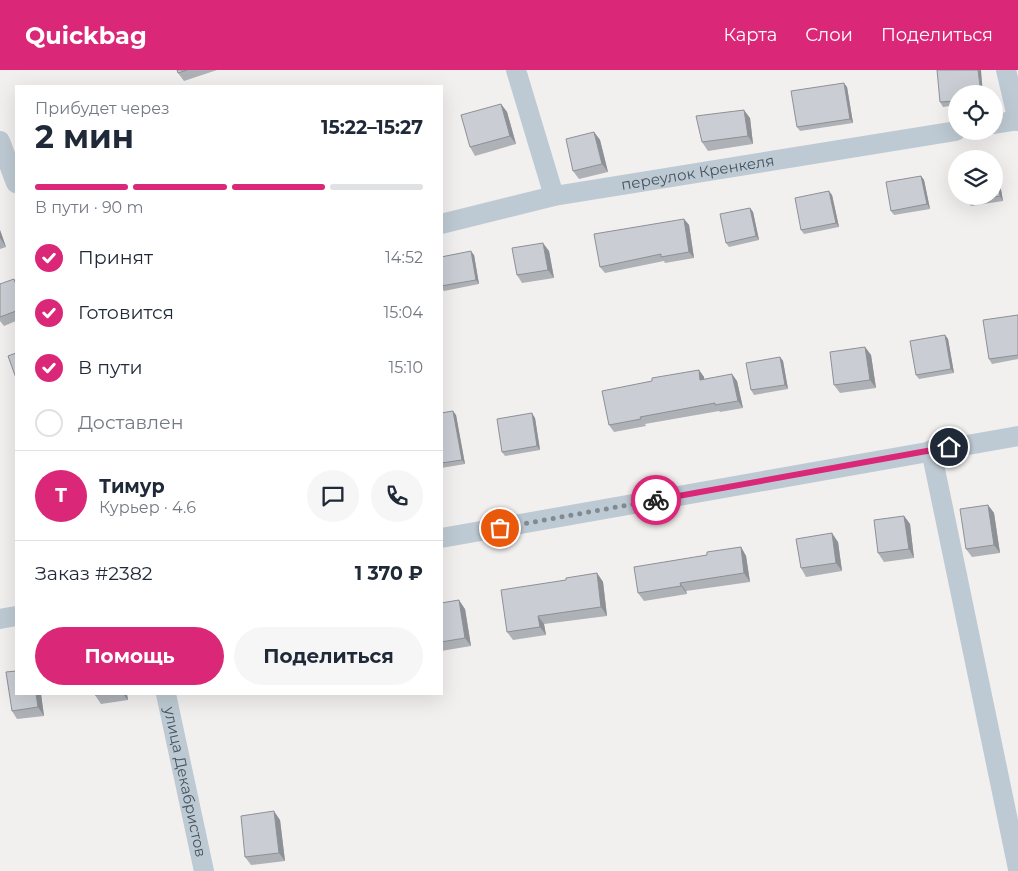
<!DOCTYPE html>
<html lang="ru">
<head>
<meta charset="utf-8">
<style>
	:root { --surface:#fff; --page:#f6f6f7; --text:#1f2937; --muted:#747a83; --line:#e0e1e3; --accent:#db2777 }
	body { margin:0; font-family:Montserrat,sans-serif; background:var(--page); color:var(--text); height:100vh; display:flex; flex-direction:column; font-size:19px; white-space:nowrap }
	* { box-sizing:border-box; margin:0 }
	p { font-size:16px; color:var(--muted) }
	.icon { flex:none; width:28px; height:28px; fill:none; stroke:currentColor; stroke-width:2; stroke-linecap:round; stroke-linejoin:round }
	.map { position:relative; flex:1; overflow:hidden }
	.panel { position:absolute; left:15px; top:15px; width:428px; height:610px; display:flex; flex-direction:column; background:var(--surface); border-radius:0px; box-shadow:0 5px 20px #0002 }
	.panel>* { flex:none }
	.controls { position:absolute; left:948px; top:15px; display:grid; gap:10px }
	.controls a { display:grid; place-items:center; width:55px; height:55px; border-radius:50%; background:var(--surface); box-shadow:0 5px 20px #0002; font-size:25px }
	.pin { position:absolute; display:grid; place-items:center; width:42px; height:42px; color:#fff; margin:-21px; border:2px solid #fff; border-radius:50%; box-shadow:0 1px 5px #0007 }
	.courier { position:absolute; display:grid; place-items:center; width:50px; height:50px; margin:-25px; border:4px solid #db2777; border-radius:50%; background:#fff; color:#222; box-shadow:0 1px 6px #0007 }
	.summary em { font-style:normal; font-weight:700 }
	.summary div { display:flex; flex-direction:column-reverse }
	.summary { display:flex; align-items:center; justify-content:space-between; height:85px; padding:0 20px }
	h1 { font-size:32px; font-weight:700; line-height:38px }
	.bar { display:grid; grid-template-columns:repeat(4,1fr); gap:8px 5px; align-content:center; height:60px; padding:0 20px }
	.bar i { height:6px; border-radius:4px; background:var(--line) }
	.bar .current { background:var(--accent) }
	.bar p { grid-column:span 4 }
	.line { display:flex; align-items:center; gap:12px; padding:0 20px; border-top:1px solid var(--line) }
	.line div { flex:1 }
	.round { display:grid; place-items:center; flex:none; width:52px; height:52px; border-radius:26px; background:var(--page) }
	ol { padding:0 20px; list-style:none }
	li { display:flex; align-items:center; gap:15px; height:55px }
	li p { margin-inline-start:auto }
	li .icon { padding:5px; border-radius:50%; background:var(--accent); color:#fff; stroke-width:4 }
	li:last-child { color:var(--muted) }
	li i { width:28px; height:28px; border:2px solid var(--line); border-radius:50% }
	.cta { display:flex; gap:10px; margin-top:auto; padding:10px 20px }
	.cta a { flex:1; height:58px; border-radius:30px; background:var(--accent); color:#fff; font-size:20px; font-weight:700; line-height:58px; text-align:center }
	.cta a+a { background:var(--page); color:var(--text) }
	header { display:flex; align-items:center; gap:30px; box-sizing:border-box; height:70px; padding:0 25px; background:var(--accent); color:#fff }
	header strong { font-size:24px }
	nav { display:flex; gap:28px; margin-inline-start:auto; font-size:18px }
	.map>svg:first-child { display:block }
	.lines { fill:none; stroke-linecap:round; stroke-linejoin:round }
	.street { stroke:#becad3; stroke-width:20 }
	.wall { fill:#aeb1b6 }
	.shaded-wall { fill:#8d9094 }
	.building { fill:#caced4; stroke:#8d9094 }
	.done { stroke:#828a91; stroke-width:5; stroke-dasharray:0 9 }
	.route { stroke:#db2777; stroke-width:6 }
	.labels { text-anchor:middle; stroke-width:4.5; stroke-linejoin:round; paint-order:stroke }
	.street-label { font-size:15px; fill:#45535f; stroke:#fff }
</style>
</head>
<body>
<header>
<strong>Quickbag</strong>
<nav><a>Карта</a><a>Слои</a><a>Поделиться</a></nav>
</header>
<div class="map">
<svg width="1018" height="801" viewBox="0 0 1018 801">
	<rect width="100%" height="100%" fill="#f2efef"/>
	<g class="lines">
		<!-- street -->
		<g class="street">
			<path d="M516,0L554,126"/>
			<path d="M1006,0L1018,51"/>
			<path d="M994,54L1018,50"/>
			<path d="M0,71L16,113"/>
			<path id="s1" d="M441,154L554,126L956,61"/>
			<path d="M931,380L1018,799"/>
			<path d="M441,468L1018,366"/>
			<path d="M0,549L16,546"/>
			<path id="s2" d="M166,624L204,801"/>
		</g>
	</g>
	<!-- wall -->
	<path class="wall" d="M177,0H217L184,11L178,3Z
		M847,17L853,53L800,61L797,57Z
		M956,24V35L943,37L940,32Z
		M501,34L507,42L516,74L475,86L470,77Z
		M750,48L753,74L708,81L702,72Z
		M594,62L600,70L608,102L579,109L573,101Z
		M994,93L997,97L1003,131L971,136L968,132Z
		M921,106L924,110L930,139L894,145L891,141Z
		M832,125L839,157L804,164L801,160Z
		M750,138L753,142L759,170L729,177L726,173Z
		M684,149L689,155L694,188L665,193L664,191L605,203L600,197Z
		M0,160L6,177L0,179Z
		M549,181L554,208L522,213L517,205Z
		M474,185L479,214L444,221L441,217V187Z
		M16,212V251L4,256L0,251V214Z
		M1018,245V289L992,294L989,289Z
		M945,265L948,269L954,303L919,309L916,305Z
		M865,277L871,285L876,318L840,323L834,315Z
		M780,287L783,291L788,319L754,325L751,320Z
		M699,300L704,307V309L737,311L743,338L720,342L719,341L645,354L646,356L614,362L609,355L652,311Z
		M441,343L456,345L465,394L441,398Z
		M535,348L540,380L505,386L502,382Z
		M988,435L994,443L1000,483L972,487L966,479Z
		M904,446L910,454L914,488L884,492L878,483Z
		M838,472L842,501L806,507L801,498Z
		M741,477L746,486L750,512L686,521L687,524L644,531L638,523L707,485Z
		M597,503L603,512L607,546L544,554L546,565L513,570L507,562L566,510Z
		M441,533L465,539L471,576L441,581Z
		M41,624L44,646L17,649L12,641Z
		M95,624H127L128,630L101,634L95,625Z
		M280,750L285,791L251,795L245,787Z"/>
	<!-- shaded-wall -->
	<path class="shaded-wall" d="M978,0H981L983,24H981Z
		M844,13L847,17L853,53L850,49Z
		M501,34L507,42L516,74L510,66Z
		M744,40L750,48L753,74L748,66Z
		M594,62L600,70L608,102L602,94Z
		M994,93L997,97L1003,131L1000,126Z
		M921,106L924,110L930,139L927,134Z
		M829,121L832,125L839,157L836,153Z
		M750,138L753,142L759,170L756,166Z
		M684,149L689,155L694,188L689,182Z
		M0,160L6,177L0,168Z
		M543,173L549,181L554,208L548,200Z
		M471,181L474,185L479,214L476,210Z
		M945,265L948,269L954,303L951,299Z
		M865,277L871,285L876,318L870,310Z
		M780,287L783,291L788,319L785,315Z
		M699,300L704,307L705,317L700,310Z
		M732,304L737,311L743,338L738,331Z
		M453,341L456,345L465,394L462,390Z
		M532,343L535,348L540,380L537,376Z
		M988,435L994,443L1000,483L994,475Z
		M904,446L910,454L914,488L909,479Z
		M832,463L838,472L842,501L836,493Z
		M741,477L746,486L750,512L744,503Z
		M597,503L603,512L607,546L601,537Z
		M680,513L686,521L687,524L681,516Z
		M459,530L465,539L471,576L465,568Z
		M538,546L544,554L546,565L540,557Z
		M36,624H41L44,646L38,637Z
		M123,624H127L128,630Z
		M274,741L280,750L285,791L279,783Z"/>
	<!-- building -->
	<path class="building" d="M177,0H187L178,3Z
		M937,0H978L981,24H956V31L940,32Z
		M844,13L850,49L797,57L791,21Z
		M501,34L510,66L470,77L461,45Z
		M744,40L748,66L702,72L696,46Z
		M594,62L602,94L573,101L566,69Z
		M994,93L1000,126L968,132L967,126H994Z
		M921,106L927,134L891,141L886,112Z
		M829,121L836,153L801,160L795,128Z
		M750,138L756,166L726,173L720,144Z
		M684,149L689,182L661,187V184L600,197L594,164Z
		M543,173L548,200L517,205L512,178Z
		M471,181L476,210L441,216V187Z
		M14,209L16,215V241L0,247V214Z
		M1018,245V285L989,289L983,250Z
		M945,265L951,299L916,305L910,271Z
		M865,277L870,310L834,315L830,282Z
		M16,283V308L8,286Z
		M780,287L785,315L751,320L746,293Z
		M699,300L700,310L732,304L738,331L715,335V333L640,347L641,349L609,355L602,321L652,311V308Z
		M453,341L462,390L441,393V343Z
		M532,343L537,376L502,382L497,349Z
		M988,435L994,475L966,479L960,439Z
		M904,446L909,479L878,483L874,450Z
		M832,463L836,493L801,498L796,469Z
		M741,477L744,503L680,513L681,516L638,523L634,497L707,485V482Z
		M597,503L601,537L538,546L540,557L507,562L501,520L566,510V508Z
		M459,530L465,568L441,572V533Z
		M16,601V624H36L38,637L12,641L6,602Z
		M95,624H106L95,625Z
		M274,741L279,783L245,787L241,746Z"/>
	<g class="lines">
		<!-- done -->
		<path class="done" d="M500,458L656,430"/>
		<!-- route -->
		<path class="route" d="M656,430L949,377"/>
	</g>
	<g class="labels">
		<!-- street labels -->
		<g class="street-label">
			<text dy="5" stroke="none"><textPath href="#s1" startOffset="262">переулок Кренкеля</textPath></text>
			<text dy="5" stroke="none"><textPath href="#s2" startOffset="90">улица Декабристов</textPath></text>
		</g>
	</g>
</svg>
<div class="controls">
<a><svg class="icon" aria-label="locate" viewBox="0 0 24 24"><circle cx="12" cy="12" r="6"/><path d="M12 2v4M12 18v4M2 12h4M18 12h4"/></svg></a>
<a><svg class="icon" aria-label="layers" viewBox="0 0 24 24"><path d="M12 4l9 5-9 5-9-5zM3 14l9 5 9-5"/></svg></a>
</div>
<div class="pin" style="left:500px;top:458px;background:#ea580c"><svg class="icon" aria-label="bag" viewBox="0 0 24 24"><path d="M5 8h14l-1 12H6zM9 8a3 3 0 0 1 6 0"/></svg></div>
<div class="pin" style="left:949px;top:377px;background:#1f2937"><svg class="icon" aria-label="home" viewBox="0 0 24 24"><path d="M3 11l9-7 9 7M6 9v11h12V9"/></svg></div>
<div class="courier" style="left:656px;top:430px"><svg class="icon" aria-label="bike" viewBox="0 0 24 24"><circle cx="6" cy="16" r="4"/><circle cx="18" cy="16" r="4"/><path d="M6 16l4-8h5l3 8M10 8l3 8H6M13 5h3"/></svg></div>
<section class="panel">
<div class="summary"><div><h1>2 мин</h1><p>Прибудет через</p></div><em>15:22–15:27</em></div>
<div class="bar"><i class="current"></i><i class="current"></i><i class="current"></i><i></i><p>В пути · 90 m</p></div>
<ol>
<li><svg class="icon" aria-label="check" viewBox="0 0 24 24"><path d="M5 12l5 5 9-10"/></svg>Принят<p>14:52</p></li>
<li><svg class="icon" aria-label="check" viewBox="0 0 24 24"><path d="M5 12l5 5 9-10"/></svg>Готовится<p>15:04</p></li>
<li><svg class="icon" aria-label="check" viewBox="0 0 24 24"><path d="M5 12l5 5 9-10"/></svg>В пути<p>15:10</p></li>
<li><i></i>Доставлен</li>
</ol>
<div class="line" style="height:90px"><b class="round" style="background:var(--accent);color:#fff">Т</b><div><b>Тимур</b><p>Курьер · 4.6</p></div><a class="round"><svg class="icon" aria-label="chat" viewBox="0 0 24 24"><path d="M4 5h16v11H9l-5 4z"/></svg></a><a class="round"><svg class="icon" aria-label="phone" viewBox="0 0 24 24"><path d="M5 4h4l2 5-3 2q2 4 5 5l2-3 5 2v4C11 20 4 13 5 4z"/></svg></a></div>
<div class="line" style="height:65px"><div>Заказ #2382</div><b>1 370 ₽</b></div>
<div class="cta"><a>Помощь</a><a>Поделиться</a></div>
</section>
</div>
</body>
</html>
